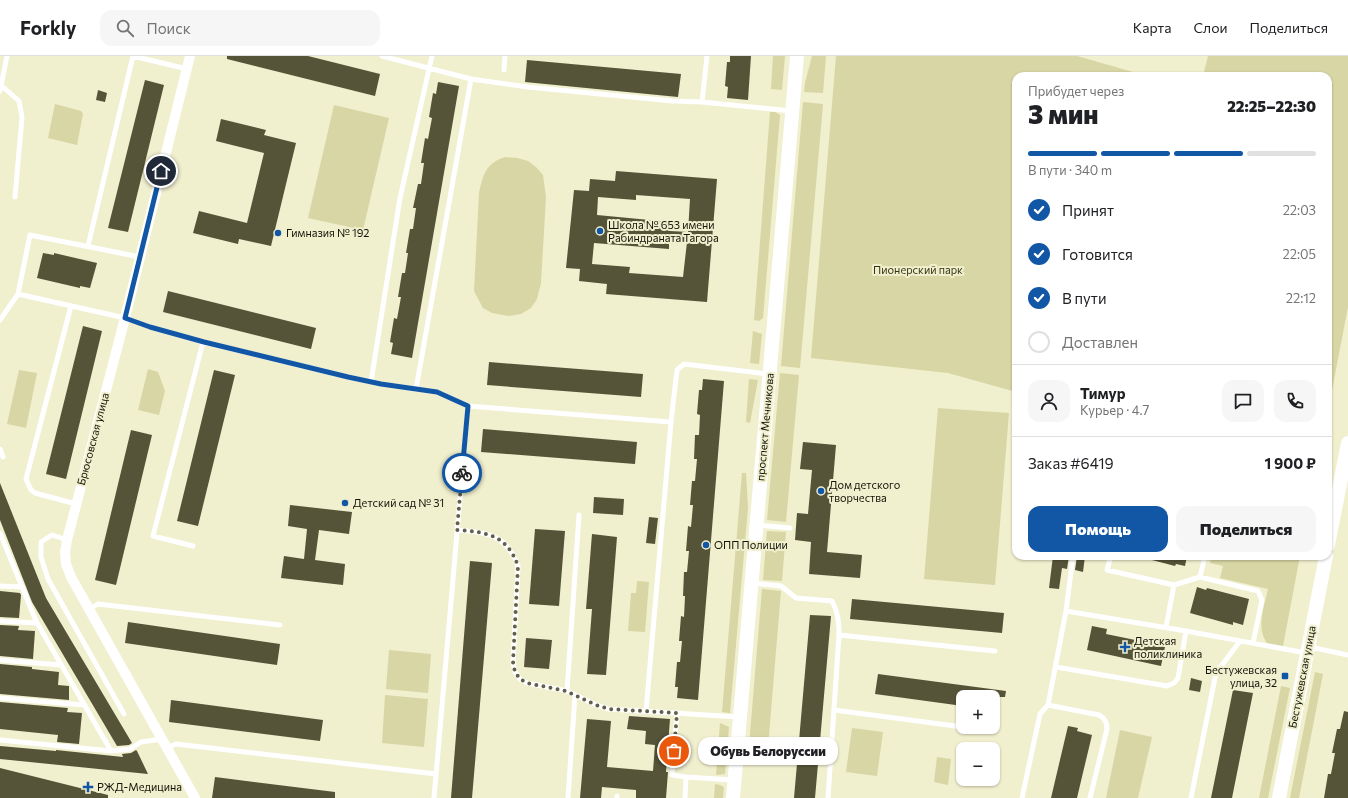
<!DOCTYPE html>
<html lang="ru">
<head>
<meta charset="utf-8">
<style>
	:root { --surface:#fff; --page:#f6f6f6; --text:#202124; --muted:#757577; --line:#e0e0e0; --accent:#1257a6 }
	body { margin:0; font-family:Commissioner,sans-serif; background:var(--page); color:var(--text); height:100vh; display:flex; flex-direction:column; font-size:15px; white-space:nowrap }
	* { box-sizing:border-box; margin:0 }
	p { font-size:13px; color:var(--muted) }
	.icon { flex:none; width:22px; height:22px; fill:none; stroke:currentColor; stroke-width:2; stroke-linecap:round; stroke-linejoin:round }
	.map { position:relative; flex:1; overflow:hidden }
	.side { position:absolute; left:1012px; top:16px; width:320px; height:488px; display:flex; flex-direction:column; background:var(--surface); border-radius:12px; box-shadow:0 1px 3px #0004 }
	.side>* { flex:none }
	.fabs { position:absolute; left:956px; top:634px; display:grid; gap:8px }
	.fabs a { display:grid; place-items:center; width:44px; height:44px; border-radius:8px; background:var(--surface); box-shadow:0 1px 3px #0004; font-size:20px }
	.pin { position:absolute; display:grid; place-items:center; width:34px; height:34px; color:#fff; margin:-17px; border:2px solid #fff; border-radius:50%; box-shadow:0 1px 4px #0007 }
	.courier { position:absolute; display:grid; place-items:center; width:40px; height:40px; margin:-20px; border:3px solid #1257a6; border-radius:50%; background:#fff; color:#222; box-shadow:0 1px 5px #0007 }
	.bubble { position:absolute; height:28px; border-radius:12px; background:var(--surface); box-shadow:0 1px 3px #0004; font-size:13px; font-weight:800; line-height:28px; text-align:center }
	.headline em { font-style:normal; font-weight:800 }
	.headline div { display:flex; flex-direction:column-reverse }
	.headline { display:flex; align-items:center; justify-content:space-between; height:68px; padding:0 16px }
	h1 { font-size:26px; font-weight:800; line-height:30px }
	.bar { display:grid; grid-template-columns:repeat(4,1fr); gap:6px 4px; align-content:center; height:48px; padding:0 16px }
	.bar i { height:5px; border-radius:3px; background:var(--line) }
	.bar .on { background:var(--accent) }
	.bar p { grid-column:span 4 }
	.line { display:flex; align-items:center; gap:10px; padding:0 16px; border-top:1px solid var(--line) }
	.line div { flex:1 }
	.round { display:grid; place-items:center; flex:none; width:42px; height:42px; border-radius:12px; background:var(--page) }
	ol { padding:0 16px; list-style:none }
	li { display:flex; align-items:center; gap:12px; height:44px }
	li p { margin-inline-start:auto }
	li .icon { padding:4px; border-radius:50%; background:var(--accent); color:#fff; stroke-width:4 }
	li:last-child { color:var(--muted) }
	li i { width:22px; height:22px; border:2px solid var(--line); border-radius:50% }
	.action { display:flex; gap:8px; margin-top:auto; padding:8px 16px }
	.action a { flex:1; height:46px; border-radius:12px; background:var(--accent); color:#fff; font-size:16px; font-weight:800; line-height:46px; text-align:center }
	.action a+a { background:var(--page); color:var(--text) }
	header { display:flex; align-items:center; gap:24px; box-sizing:border-box; height:56px; padding:0 20px; background:var(--surface); border-bottom:1px solid var(--line) }
	header strong { font-size:19px }
	nav { display:flex; gap:22px; margin-inline-start:auto; font-size:14px }
	.search { width:280px; height:36px; background:var(--page); display:flex; align-items:center; gap:10px; box-sizing:border-box; padding:0 14px; border-radius:12px; color:var(--muted); font-size:15px }
	.map>svg:first-child { display:block }
	.green { fill:#d8d6a4 }
	.building { fill:#555438; fill-rule:evenodd }
	.lines { fill:none; stroke-linecap:round; stroke-linejoin:round }
	.lane { stroke:#fff; stroke-width:5 }
	.street { stroke:#fff; stroke-width:10 }
	.secondary { stroke:#fff; stroke-width:14 }
	.done { stroke:#61604d; stroke-width:4; stroke-dasharray:0 7.2 }
	.route { stroke:#1257a6; stroke-width:5 }
	.poi-dot { fill:#1257a6; stroke:#f0efce; stroke-width:1.5 }
	.labels { text-anchor:middle; stroke-width:4; stroke-linejoin:round; paint-order:stroke }
	.poi-label { font-size:11px; fill:#141308; stroke:#f0efce; text-anchor:start }
	.park-label { font-size:11px; fill:#373511; stroke:#f0efce }
	.street-label { font-size:11px; fill:#141308; stroke:#f0efce }
</style>
</head>
<body>
<header>
<strong>Forkly</strong>
<div class="search"><svg class="icon" aria-label="search" viewBox="0 0 24 24"><circle cx="10" cy="10" r="6"/><path d="M15 15l6 6"/></svg>Поиск</div>
<nav><a>Карта</a><a>Слои</a><a>Поделиться</a></nav>
</header>
<div class="map">
<svg width="1348" height="742" viewBox="0 0 1348 742">
	<rect width="100%" height="100%" fill="#f0efce"/>
	<!-- green -->
	<path class="green" d="M773,0H785L782,34L771,33Z
		M812,0H826L823,37L804,36L805,27Z
		M836,0H1077L1147,20H1016V336L948,317L811,302Z
		M1208,0H1348V251L1328,355V20H1203Z
		M803,46L823,48L800,312L781,310Z
		M55,48L81,55L83,58L77,89L48,82Z
		M334,49L389,62L363,174L308,162Z
		M770,56H775L780,59L763,262L759,265L754,264Z
		M505,101L517,102L528,105L536,111L543,119L546,141L541,227L537,243L531,252L521,258L509,260L492,257L483,252L474,235L479,137C483,119 486,107 505,101Z
		M753,275L762,278L759,308L750,307Z
		M148,313L158,316L165,335L159,359L138,354Z
		M19,314L37,317L26,372L7,368Z
		M780,317L799,319L786,466L767,464Z
		M749,323L758,324L750,367L746,366Z
		M938,352L1009,357L995,529L924,523Z
		M742,417H746L748,452L730,657L722,656Z
		M767,475L786,476L782,525L763,524Z
		M1212,500H1300L1283,590L1267,587C1256,572 1264,551 1268,533L1220,522L1223,510L1210,507Z
		M637,525L649,526L645,576L628,575L631,537H636Z
		M762,533L781,535L767,703L748,702Z
		M389,594L431,598L428,637L386,633Z
		M1315,616L1323,618L1299,742H1290Z
		M1281,630L1290,632L1268,742H1259Z
		M385,639L428,643L424,691L382,687Z
		M720,667L729,671L725,718L716,719Z
		M852,672L883,676L877,720L846,716Z
		M1120,674L1152,681L1138,742H1106Z
		M937,701L951,703L948,729L934,726Z
		M715,728L720,729L724,731L723,742H714Z"/>
	<!-- building -->
	<path class="building" d="M227,0H308L380,18L375,40L227,3Z
		M730,0H751L748,44L727,42L728,31L725,30L727,6H730Z
		M527,4L681,18L678,41L525,26Z
		M145,24L164,29L128,176L108,172Z
		M438,26L459,30L412,302L391,298L393,287L390,286L394,262L397,263L401,241H398L402,217H405L408,197H406L410,173H413L416,152H413L418,128H421L424,107H421L425,82L428,83L432,62L429,61L433,37L436,38Z
		M98,34L107,37L105,46L96,44Z
		M221,63L266,74L264,79L296,87L271,190L239,183L238,188L193,177L199,155L247,167L264,97L216,85Z
		M616,115L717,123L707,246L606,238L607,228L579,225L580,213L566,212L574,134L589,135L590,123L615,125ZM636,139L690,143L688,176L670,175L671,166L597,159L598,141L636,144ZM669,185L687,186L683,221L629,217L630,211L592,208L594,187L669,193Z
		M43,197L54,199V197L97,207L90,232L80,230V232L37,222Z
		M168,235L316,272L311,293L163,256Z
		M83,270L102,275L66,423L46,418Z
		M489,306L643,318L641,341L487,329Z
		M214,314L235,319L198,470L177,465Z
		M703,323L724,325L698,644L677,642L678,631H675L677,606H680L682,585H679L681,560L684,561L685,540H683L684,516H687L689,495H686L688,470L691,471L693,449H690L692,425H695L697,403H694L695,379H699L700,359L697,358L699,334H702Z
		M483,373L637,386L635,408L481,396Z
		M131,374L152,379L116,529L95,524Z
		M803,386L836,389L827,496L862,499L860,522L809,518L811,486L795,484L797,457L808,458L812,414L800,413Z
		M0,427L46,542L132,687L129,689L117,690L32,546L0,464Z
		M594,441L624,443L623,459L593,457Z
		M290,449L352,456L349,478L319,474L315,504L345,508L343,529L281,522L284,500L304,503L307,473L288,470Z
		M649,461L658,462L655,488L646,487Z
		M535,473L565,475L559,550L529,548Z
		M592,478L617,481L606,619L587,618L592,553H586Z
		M1053,500H1069L1067,513L1062,512L1059,533L1049,532Z
		M1077,500H1085L1083,516L1075,514Z
		M1148,500H1187L1185,510L1176,508L1175,510L1148,503Z
		M470,505L492,507L472,742H451Z
		M1197,531L1206,534L1207,532L1249,543L1243,569L1233,566V569L1190,557Z
		M0,535L20,537L21,539L19,562L0,561Z
		M852,543L1004,557L1002,577L850,563Z
		M810,559L831,560L815,742H794Z
		M128,566L280,588L277,609L125,587Z
		M0,569L19,570L18,574L35,575L33,603L0,600Z
		M1092,570L1107,573L1106,578L1150,587L1151,583L1166,586L1161,610L1087,594Z
		M526,582L552,584L549,613L524,611Z
		M0,608L32,611V613L59,616L58,629L69,630V644L0,638Z
		M878,618L1006,635L1005,641H963V650L875,638Z
		M1191,622L1202,625L1200,636L1189,634Z
		M1233,634L1253,637L1232,742H1211Z
		M171,644L323,664L320,685L169,666Z
		M0,646L68,652L67,656L82,657L79,688L57,686L58,679L0,673Z
		M1344,655L1348,656V742H1324L1328,718H1331L1335,697H1332L1337,673H1340Z
		M629,660L670,663L666,716H668L666,742H636V734L602,731L601,742H580L587,663L611,665L607,711L653,715L655,689L645,688L646,675L627,673Z
		M1068,670L1078,672L1077,675L1092,679L1081,725L1077,742H1051Z
		M0,690L56,695V694L123,701L122,698L131,697L136,694L137,695L148,718L0,703Z
		M0,712L108,739V742H0Z
		M215,721L335,736V742H212Z"/>
	<g class="lines">
		<!-- lane -->
		<path class="lane" d="M133,0L187,13
			M382,0L471,23L528,31L672,45L702,46L791,55
			M504,14L505,0
			M2,30L19,45L22,61L15,141
			M0,35L7,0
			M702,46L707,0
			M88,190L133,0
			M140,201L30,179L18,238L125,262L150,271L203,286L348,321L381,328L437,336L468,350L671,366
			M71,250L26,423L31,434L35,437L76,448
			M0,264L18,238
			M371,326L400,142L432,0
			M416,333L471,23
			M0,393L3,401
			M757,469L790,472
			M457,474C487,476 507,479 518,510L513,606L515,616L520,623L527,627L567,635L596,649L609,653L739,661
			M0,477L36,565L111,695
			M67,484L52,479L41,486V501L48,523L124,658
			M193,490L153,480L203,286
			M1111,500L1107,514L1174,529
			M1205,500L1200,521L1258,535L1262,544L1253,587
			M753,527L781,530L796,542L832,545C838,556 839,566 839,579
			M0,530L22,531
			M90,553L98,548L280,569
			M1066,555L1073,500
			M0,565L37,567
			M1166,571L1174,529L1200,521
			M1310,591L1348,599
			M0,604L61,609
			M1056,611L1167,630L1174,627L1178,622L1186,575
			M567,635L579,459
			M0,642L85,649
			M1048,649L1099,659C1105,662 1107,666 1107,673L1090,742
			M834,654L963,671
			M646,655L671,366L677,314L684,308L769,318
			M677,657L672,719L686,721
			M963,671L981,673
			M0,684L111,695L130,693L141,686L162,683
			M167,692L176,688L436,718
			M434,742L468,350
			M568,742L575,639
			M617,742V740
			M685,742L686,721L733,724
			M828,742L839,579L995,595
			M1022,742L1040,658L1048,649L1066,555L1186,575L1306,597
			M1191,742L1216,617L1240,585"/>
		<!-- street -->
		<path class="street" d="M190,0L125,262L67,484L65,496L66,508L71,521L195,742"/>
		<!-- secondary -->
		<path class="secondary" d="M1328,489L1348,387
			M733,742L797,0
			M1279,742L1326,500"/>
	</g>
	<g class="lines">
		<!-- done -->
		<path class="done" d="M462,417L457,474C487,476 507,479 518,510L513,606L515,616L520,623L527,627L566,635L596,649L609,653L677,657L674,695"/>
		<!-- route -->
		<path class="route" d="M161,115L125,262L150,271L204,286L348,321L381,328L437,336L468,350L462,417"/>
	</g>
	<!-- markers -->
	<g class="poi-dot">
		<circle cx="600" cy="175" r="4"/>
		<circle cx="278" cy="177" r="4"/>
		<circle cx="821" cy="435" r="4"/>
		<circle cx="345" cy="447" r="4"/>
		<circle cx="706" cy="489" r="4"/>
		<path d="M1123 585h4v4h4v4h-4v4h-4v-4h-4v-4h4z"/>
		<rect x="1281" y="616" width="8" height="8" rx="2"/>
		<path d="M86 725h4v4h4v4h-4v4h-4v-4h-4v-4h4z"/>
	</g>
	<g class="labels">
		<!-- poi labels -->
		<g class="poi-label">
			<text x="608" y="173">Школа № 653 имени<tspan x="608" dy="13">Рабиндраната Тагора</tspan></text>
			<text x="286" y="181">Гимназия № 192</text>
			<text x="829" y="433">Дом детского<tspan x="829" dy="13">творчества</tspan></text>
			<text x="353" y="451">Детский сад № 31</text>
			<text x="714" y="493">ОПП Полиции</text>
			<text x="1134" y="589">Детская<tspan x="1134" dy="13">поликлиника</tspan></text>
			<text x="1277" y="618" text-anchor="end">Бестужевская<tspan x="1277" dy="13">улица, 32</tspan></text>
			<text x="97" y="735">РЖД-Медицина</text>
		</g>
		<!-- park labels -->
		<g class="park-label">
			<text x="918" y="218">Пионерский парк</text>
		</g>
		<!-- street labels -->
		<g class="street-label">
			<text transform="translate(765 371) rotate(-85)" y="4">проспект Мечникова</text>
			<text transform="translate(93 383) rotate(-75)" y="4">Брюсовская улица</text>
			<text transform="translate(1302 621) rotate(-79)" y="4">Бестужевская улица</text>
		</g>
	</g>
</svg>
<div class="fabs">
<a>+</a>
<a>−</a>
</div>
<div class="pin" style="left:674px;top:695px;background:#ea580c"><svg class="icon" aria-label="bag" viewBox="0 0 24 24"><path d="M5 8h14l-1 12H6zM9 8a3 3 0 0 1 6 0"/></svg></div>
<div class="pin" style="left:161px;top:115px;background:#1f2937"><svg class="icon" aria-label="home" viewBox="0 0 24 24"><path d="M3 11l9-7 9 7M6 9v11h12V9"/></svg></div>
<div class="courier" style="left:462px;top:417px"><svg class="icon" aria-label="bike" viewBox="0 0 24 24"><circle cx="6" cy="16" r="4"/><circle cx="18" cy="16" r="4"/><path d="M6 16l4-8h5l3 8M10 8l3 8H6M13 5h3"/></svg></div>
<div class="bubble" style="left:698px;top:681px;width:140px">Обувь Белоруссии</div>
<section class="side">
<div class="headline"><div><h1>3 мин</h1><p>Прибудет через</p></div><em>22:25–22:30</em></div>
<div class="bar"><i class="on"></i><i class="on"></i><i class="on"></i><i></i><p>В пути · 340 m</p></div>
<ol>
<li><svg class="icon" aria-label="check" viewBox="0 0 24 24"><path d="M5 12l5 5 9-10"/></svg>Принят<p>22:03</p></li>
<li><svg class="icon" aria-label="check" viewBox="0 0 24 24"><path d="M5 12l5 5 9-10"/></svg>Готовится<p>22:05</p></li>
<li><svg class="icon" aria-label="check" viewBox="0 0 24 24"><path d="M5 12l5 5 9-10"/></svg>В пути<p>22:12</p></li>
<li><i></i>Доставлен</li>
</ol>
<div class="line" style="height:72px"><a class="round"><svg class="icon" aria-label="person" viewBox="0 0 24 24"><circle cx="12" cy="8" r="4"/><path d="M4 21q1-7 8-7t8 7"/></svg></a><div><b>Тимур</b><p>Курьер · 4.7</p></div><a class="round"><svg class="icon" aria-label="chat" viewBox="0 0 24 24"><path d="M4 5h16v11H9l-5 4z"/></svg></a><a class="round"><svg class="icon" aria-label="phone" viewBox="0 0 24 24"><path d="M5 4h4l2 5-3 2q2 4 5 5l2-3 5 2v4C11 20 4 13 5 4z"/></svg></a></div>
<div class="line" style="height:52px"><div>Заказ #6419</div><b>1 900 ₽</b></div>
<div class="action"><a>Помощь</a><a>Поделиться</a></div>
</section>
</div>
</body>
</html>
